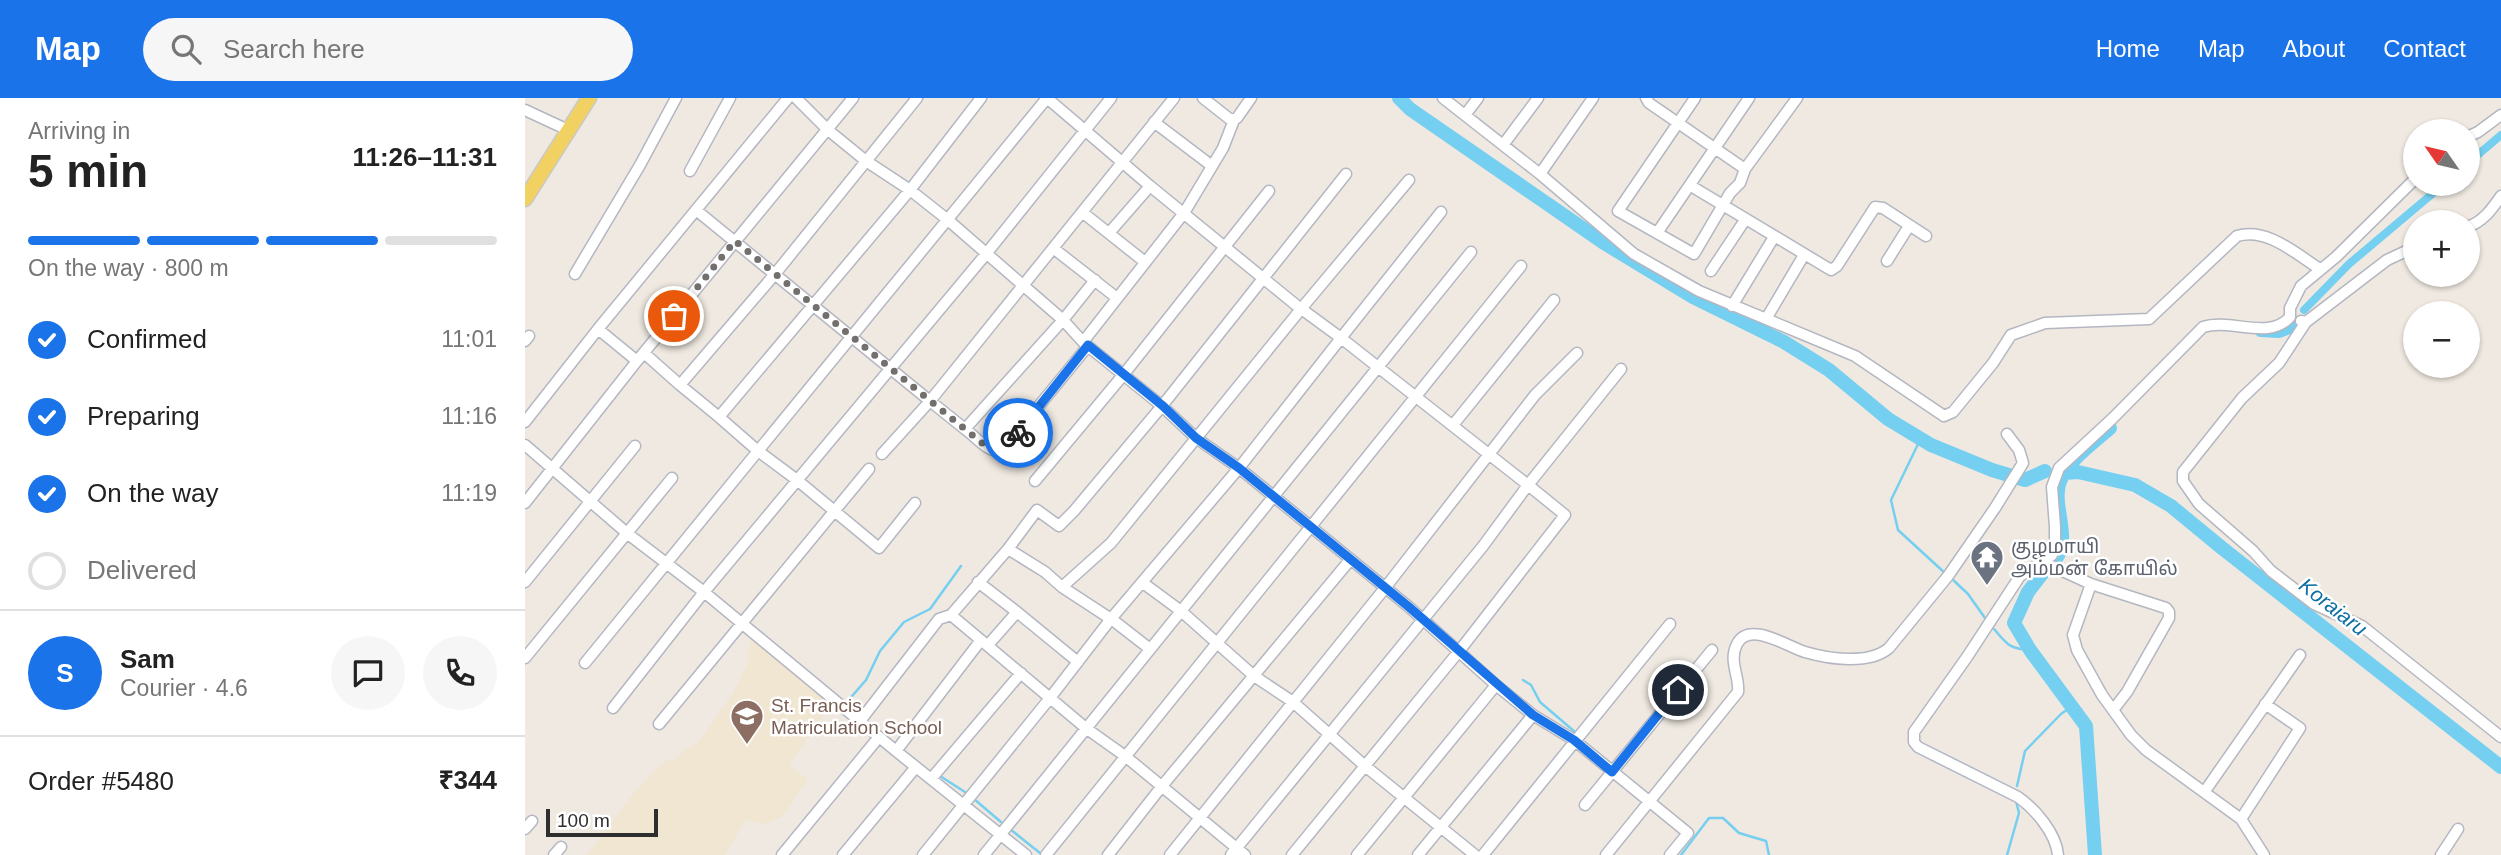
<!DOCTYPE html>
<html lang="en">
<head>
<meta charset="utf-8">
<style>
	:root { --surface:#fff; --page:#f6f6f6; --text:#222; --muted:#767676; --line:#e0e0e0; --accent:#1a73e8 }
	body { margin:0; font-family:Arial,"Noto Sans Tamil",sans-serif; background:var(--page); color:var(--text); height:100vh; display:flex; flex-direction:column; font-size:26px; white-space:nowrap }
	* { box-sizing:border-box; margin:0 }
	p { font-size:23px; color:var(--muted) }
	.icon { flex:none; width:38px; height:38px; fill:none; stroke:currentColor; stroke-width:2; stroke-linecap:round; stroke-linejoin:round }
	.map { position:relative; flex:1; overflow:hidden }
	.drawer { display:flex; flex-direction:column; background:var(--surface); width:525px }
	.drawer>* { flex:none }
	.needle { width:46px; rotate:304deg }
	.controls { position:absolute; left:1878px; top:21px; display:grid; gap:14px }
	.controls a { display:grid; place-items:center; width:77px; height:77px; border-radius:50%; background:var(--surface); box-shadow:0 2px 5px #0004; font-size:35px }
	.scale { position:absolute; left:21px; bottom:18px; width:112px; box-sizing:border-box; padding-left:7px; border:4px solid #2e2e2e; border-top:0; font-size:19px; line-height:24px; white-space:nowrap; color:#2e2e2e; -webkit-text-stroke:5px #fff; paint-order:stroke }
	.pin { position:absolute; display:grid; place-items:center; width:60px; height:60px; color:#fff; margin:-30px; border:4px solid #fff; border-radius:50%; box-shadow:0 2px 7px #0007 }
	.courier { position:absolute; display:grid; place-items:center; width:70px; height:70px; margin:-35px; border:5px solid #1a73e8; border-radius:50%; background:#fff; color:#222; box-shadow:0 2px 9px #0007 }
	.summary em { font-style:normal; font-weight:800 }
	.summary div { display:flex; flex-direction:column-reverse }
	.summary { display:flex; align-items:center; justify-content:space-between; height:119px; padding:0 28px }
	h1 { font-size:46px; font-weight:800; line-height:52px }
	.bar { display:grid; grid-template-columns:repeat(4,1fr); gap:10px 7px; align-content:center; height:84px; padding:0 28px }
	.bar i { height:9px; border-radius:5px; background:var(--line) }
	.bar .current { background:var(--accent) }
	.bar p { grid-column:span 4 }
	.line { display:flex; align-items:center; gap:18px; padding:0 28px; border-top:2px solid var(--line) }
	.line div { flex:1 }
	.round { display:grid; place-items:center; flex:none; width:74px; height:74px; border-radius:37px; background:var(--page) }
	ol { padding:0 28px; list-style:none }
	li { display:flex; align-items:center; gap:21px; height:77px }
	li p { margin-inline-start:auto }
	li .icon { padding:7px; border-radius:50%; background:var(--accent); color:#fff; stroke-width:4 }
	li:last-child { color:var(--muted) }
	li i { width:38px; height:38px; border:4px solid var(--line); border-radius:50% }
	header { display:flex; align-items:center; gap:42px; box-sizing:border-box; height:98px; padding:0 35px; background:var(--accent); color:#fff }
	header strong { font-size:33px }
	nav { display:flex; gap:38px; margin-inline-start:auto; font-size:24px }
	.search { width:490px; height:63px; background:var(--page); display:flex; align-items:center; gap:18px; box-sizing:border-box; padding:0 24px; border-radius:38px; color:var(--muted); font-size:26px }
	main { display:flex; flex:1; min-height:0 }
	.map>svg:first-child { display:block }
	.education { fill:#f0e6d1 }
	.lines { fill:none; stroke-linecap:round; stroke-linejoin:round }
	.stream { stroke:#75cff0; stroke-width:2.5 }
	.canal { stroke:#75cff0; stroke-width:8 }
	.river { stroke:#75cff0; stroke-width:14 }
	.minor-casing { stroke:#b4b7c1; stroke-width:13 }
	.major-casing { stroke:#c9c9c9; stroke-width:17 }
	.minor { stroke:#fff; stroke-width:10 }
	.major { stroke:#f2d163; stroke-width:14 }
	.done { stroke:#726f6d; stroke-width:7; stroke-dasharray:0 12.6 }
	.route { stroke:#1a73e8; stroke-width:9 }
	.labels { text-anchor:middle; stroke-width:5; stroke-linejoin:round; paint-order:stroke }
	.worship-label { font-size:19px; fill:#5b616d; stroke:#fff; text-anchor:start }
	.education-label { font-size:19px; fill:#785e54; stroke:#fff; text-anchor:start }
	.water-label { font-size:21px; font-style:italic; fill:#0d6fa3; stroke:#fff }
</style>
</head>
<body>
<header>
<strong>Map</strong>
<div class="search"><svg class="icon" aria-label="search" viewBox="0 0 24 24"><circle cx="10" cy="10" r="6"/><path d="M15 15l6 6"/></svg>Search here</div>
<nav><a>Home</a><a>Map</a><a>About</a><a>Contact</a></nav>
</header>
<main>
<section class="drawer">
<div class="summary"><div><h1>5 min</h1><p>Arriving in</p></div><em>11:26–11:31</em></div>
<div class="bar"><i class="current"></i><i class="current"></i><i class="current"></i><i></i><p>On the way · 800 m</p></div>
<ol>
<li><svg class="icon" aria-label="check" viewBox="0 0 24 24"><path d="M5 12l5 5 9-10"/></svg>Confirmed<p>11:01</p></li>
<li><svg class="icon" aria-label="check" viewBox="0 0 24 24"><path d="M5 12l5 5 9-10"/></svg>Preparing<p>11:16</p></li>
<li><svg class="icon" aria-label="check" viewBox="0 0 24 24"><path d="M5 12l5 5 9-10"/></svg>On the way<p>11:19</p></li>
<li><i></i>Delivered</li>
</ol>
<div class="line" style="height:126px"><b class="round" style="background:var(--accent);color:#fff">S</b><div><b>Sam</b><p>Courier · 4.6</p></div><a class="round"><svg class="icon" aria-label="chat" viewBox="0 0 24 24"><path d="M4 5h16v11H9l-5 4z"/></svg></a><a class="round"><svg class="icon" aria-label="phone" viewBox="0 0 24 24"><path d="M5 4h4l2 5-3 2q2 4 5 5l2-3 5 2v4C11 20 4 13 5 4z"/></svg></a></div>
<div class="line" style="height:91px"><div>Order #5480</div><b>₹344</b></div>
</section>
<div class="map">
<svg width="1976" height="757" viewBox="0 0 1976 757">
	<rect width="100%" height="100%" fill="#efe9e1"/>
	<!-- education -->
	<path class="education" d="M227,541L306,606L264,668L283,681L258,718L239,726L221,722L200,757H62L103,702L128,674L143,661L147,664L160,651L173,645L208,595L224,563L223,552Z"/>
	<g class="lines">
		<!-- stream -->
		<path class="stream" d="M1396,340L1366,402L1373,432L1421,476
			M1426,480L1443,496L1460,520
			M1469,531C1482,546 1484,551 1505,552
			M998,582L1006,587L1015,604L1050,634
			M321,605L341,582L355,553L379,524L405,511L436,468
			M415,678L440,694
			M1492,688L1500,653L1536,616L1546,609
			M449,701L476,724
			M485,731L515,755
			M1156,757L1184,720H1198L1214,735L1241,743L1244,757
			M1482,757L1494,715L1491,703"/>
		<!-- canal -->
		<path class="canal" d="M1942,66L1976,37
			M1779,212L1824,166L1919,86"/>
		<!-- river -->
		<path class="river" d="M874,0L885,11L1079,145L1168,199L1259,244L1304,272L1363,321L1406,347L1467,372L1500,382L1520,373
			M1736,232L1754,233L1772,226
			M1540,375L1553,374L1610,387L1646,408L1697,450L1976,669
			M1528,464C1550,443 1524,406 1536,381C1546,360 1568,345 1585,330
			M1520,472L1503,494L1489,525L1505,552L1561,628L1570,757"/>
		<defs>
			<path id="minor" d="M271,0L303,32L341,63L385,92L423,122L538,222L558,244L637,308L671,340L714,370L884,509L971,587L1008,617L1049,642L1163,735L1145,757
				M678,0L706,22L712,20L726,0
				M918,0L1015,76L1109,156L1174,193L1330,258L1419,318L1428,314L1468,265L1486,237L1520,225L1624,221L1712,138C1742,129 1771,156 1795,171
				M1121,0L1124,5L1220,71
				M1170,0L1093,113L1169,156L1205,95L1215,85L1220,71L1272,0
				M0,12L43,32
				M940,17L953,0
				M629,24L687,68
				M1942,39L1953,34L1976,17
				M978,47L1013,0
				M165,73L205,0
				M1015,76L1068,0
				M1166,88L1306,172L1312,168L1350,109L1358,110L1401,138
				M171,112L405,303L649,0
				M557,114L620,164
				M1942,129C1958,124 1967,111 1976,98
				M584,135L625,88
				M1132,135L1224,0
				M528,150L592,200
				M1362,163L1384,128
				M1186,173L1220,122
				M50,176L115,67L151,0
				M1207,208L1249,139
				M1241,221L1279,157
				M1776,223L1781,224L1862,162L1890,149
				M1781,224L1754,265L1717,300L1658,374V383L1674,406L1728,453L1746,473L1789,506L1837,528L1976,639
				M73,231L112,263L328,0
				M0,243L4,238
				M558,244L659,115L698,50L709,22
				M119,255L155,287L250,176L392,0
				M155,287L194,319
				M0,324L73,231L263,0
				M928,327L1029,202
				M440,331C451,339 463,355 477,353L563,248
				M0,347L103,436L179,494L371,653L501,757
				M357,356L405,303L440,331L538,222L570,182
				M510,383L599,276L744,93
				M0,405L112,263
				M483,451L520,474L537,489L589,523L625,551
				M1518,464L1566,486L1548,537L1552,552L1577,597L1606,637L1621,652L1716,721L1739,757
				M0,484L110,348
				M453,484L492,514L463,547
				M618,485L656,513L729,578L768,604L840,668L950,757
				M1566,486L1641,510L1644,514V520L1602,594L1588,612
				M537,489L586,445L776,211L884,82
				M492,514L553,564
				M426,517L562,631L600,658L720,757
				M0,560L147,380
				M60,565L233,353L272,382L354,450L390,405
				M88,610L179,494L461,156L586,0
				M335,623L414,521L426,517L483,451L512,412L534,428L549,413L637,308L821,76
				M134,626L344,371
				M371,653L456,542
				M406,681L496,575
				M1680,693L1775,557
				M1060,707L1187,552
				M1716,721L1775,630L1740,606
				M0,731L7,723
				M29,757L36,749
				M257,757L354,639
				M318,757L391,669
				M398,757L525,600L585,522L714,370L816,240L771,207L625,88L522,0L233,353L194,319L385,92L456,0
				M459,757L946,154
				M521,757L996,168
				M583,757L637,688L825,462
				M645,757L860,490L1010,297L1052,255
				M706,757L958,448L1003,387L816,240L916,114
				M767,757L935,552L1040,417L1003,387L1096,271
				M832,757L971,587
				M893,757L1008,617
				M958,757L1145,526
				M1081,757L1213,594C1215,579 1203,563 1212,546C1224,522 1263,549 1280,554C1304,561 1344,567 1364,550L1423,478L1470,410L1498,365L1494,352L1482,336
				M1533,757C1531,735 1510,711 1493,699L1393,649L1389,644V634L1442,559L1495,478L1527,457L1530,447V429L1527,389L1534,370L1588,320L1678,229C1706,220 1744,243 1765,219V210L1776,188L1811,159L1890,81
				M1916,757L1933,731"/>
			<path id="major" d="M0,101L64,0"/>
		</defs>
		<!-- minor casing -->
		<use href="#minor" class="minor-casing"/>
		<!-- major casing -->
		<use href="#major" class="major-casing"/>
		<!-- minor -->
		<use href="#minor" class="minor"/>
		<!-- major -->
		<use href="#major" class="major"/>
	</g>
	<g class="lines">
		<!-- done -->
		<path class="done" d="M149,218L210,143L463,350C478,358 483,346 493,335"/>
		<!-- route -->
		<path class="route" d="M493,335L563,247L638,308L671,340L714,370L884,509L1008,617L1049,642L1087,674L1153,592"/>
	</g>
	<!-- icons -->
	<defs>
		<symbol id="temple-pin" viewBox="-11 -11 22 30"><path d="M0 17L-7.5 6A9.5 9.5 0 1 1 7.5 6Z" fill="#6b7280" stroke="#fff"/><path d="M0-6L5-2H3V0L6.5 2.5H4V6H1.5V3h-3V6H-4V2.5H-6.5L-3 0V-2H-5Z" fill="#fff"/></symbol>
		<symbol id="school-pin" viewBox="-11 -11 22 30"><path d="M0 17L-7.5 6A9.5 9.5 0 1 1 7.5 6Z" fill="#8d6e63" stroke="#fff"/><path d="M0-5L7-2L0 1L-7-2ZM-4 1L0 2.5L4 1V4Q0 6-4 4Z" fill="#fff"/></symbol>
	</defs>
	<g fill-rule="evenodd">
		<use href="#temple-pin" x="1443" y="440" width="38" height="52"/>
		<use href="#school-pin" x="203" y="599" width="38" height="52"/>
	</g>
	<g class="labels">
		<!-- worship labels -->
		<g class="worship-label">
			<text x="1486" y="455">குழமாயி<tspan x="1486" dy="22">அம்மன் கோயில்</tspan></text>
		</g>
		<!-- education labels -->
		<g class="education-label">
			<text x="246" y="614">St. Francis<tspan x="246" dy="22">Matriculation School</tspan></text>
		</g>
		<!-- water labels -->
		<g class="water-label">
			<text transform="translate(1808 509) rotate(38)" y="7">Koraiaru</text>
		</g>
	</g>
</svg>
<div class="controls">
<a><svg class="needle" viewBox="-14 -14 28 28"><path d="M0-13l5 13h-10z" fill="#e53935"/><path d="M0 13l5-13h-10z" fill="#767676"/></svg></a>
<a>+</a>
<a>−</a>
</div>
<div class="scale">100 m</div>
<div class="pin" style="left:149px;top:218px;background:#ea580c"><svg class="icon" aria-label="bag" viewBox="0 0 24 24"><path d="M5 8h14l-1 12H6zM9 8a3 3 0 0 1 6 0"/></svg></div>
<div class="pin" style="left:1153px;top:592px;background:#1f2937"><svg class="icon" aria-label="home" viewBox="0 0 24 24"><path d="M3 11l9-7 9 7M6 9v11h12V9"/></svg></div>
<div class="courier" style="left:493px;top:335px"><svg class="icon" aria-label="bike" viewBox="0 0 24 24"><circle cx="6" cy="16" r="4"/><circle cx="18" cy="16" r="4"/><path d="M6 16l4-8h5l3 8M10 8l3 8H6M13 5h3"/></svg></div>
</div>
</main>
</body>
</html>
